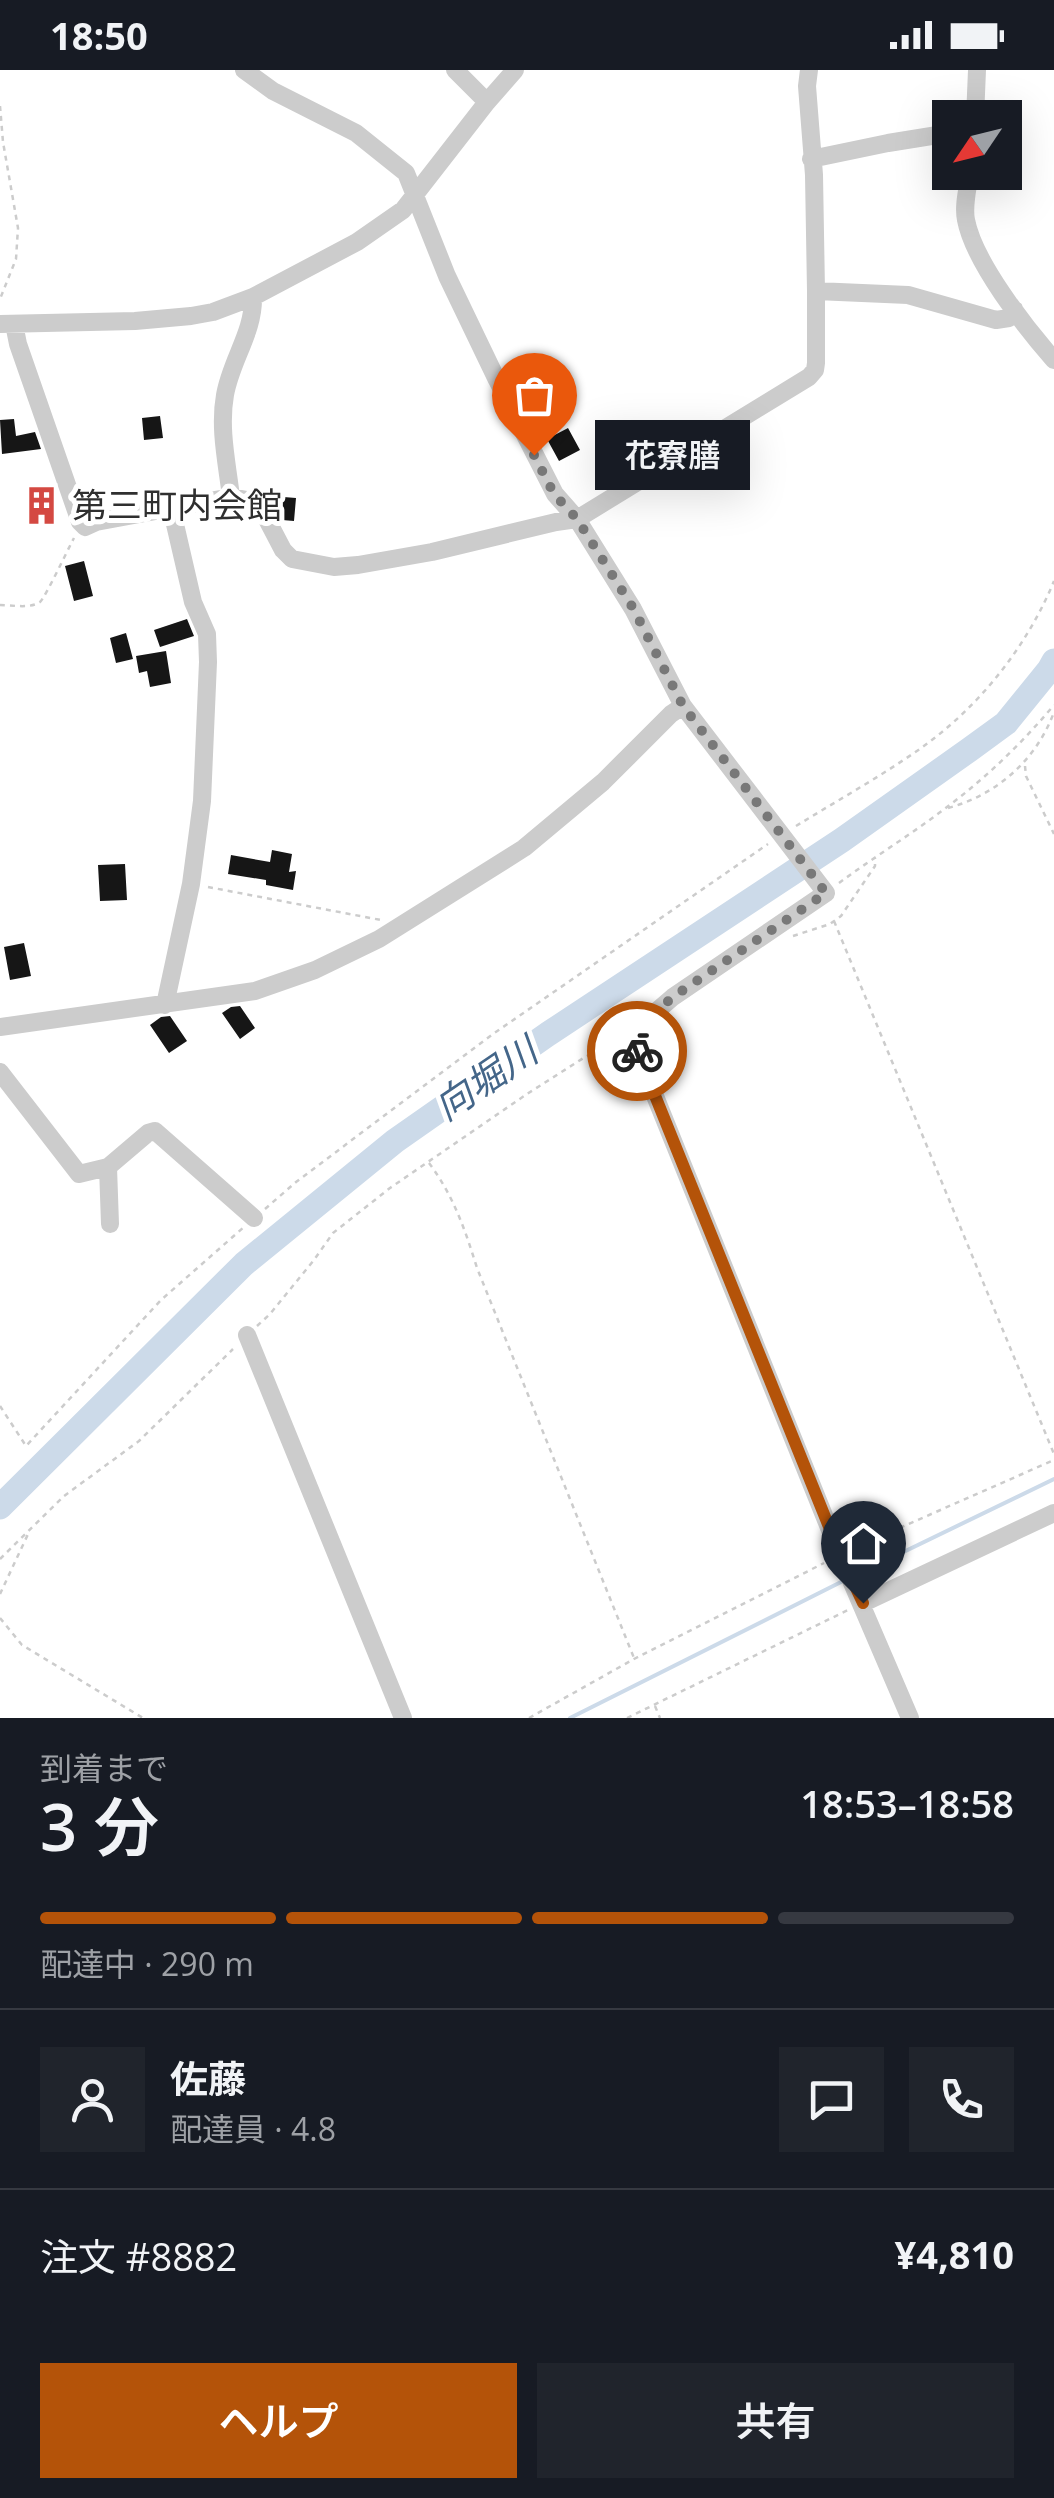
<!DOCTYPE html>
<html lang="ja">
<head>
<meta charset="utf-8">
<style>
	:root { --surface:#171b24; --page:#20242c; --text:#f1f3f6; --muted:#9ea1a6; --line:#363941; --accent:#b45309 }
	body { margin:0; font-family:"Open Sans","Noto Sans JP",sans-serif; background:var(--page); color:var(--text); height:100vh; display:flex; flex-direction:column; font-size:38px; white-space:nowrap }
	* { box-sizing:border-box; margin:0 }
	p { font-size:32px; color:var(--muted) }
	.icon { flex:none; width:55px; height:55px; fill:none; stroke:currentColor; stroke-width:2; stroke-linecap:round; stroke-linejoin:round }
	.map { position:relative; height:1648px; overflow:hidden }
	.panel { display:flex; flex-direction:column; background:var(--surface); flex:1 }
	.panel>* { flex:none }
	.needle { width:65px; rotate:235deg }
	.tools { position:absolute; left:932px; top:30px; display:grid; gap:20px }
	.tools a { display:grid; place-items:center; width:90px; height:90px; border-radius:0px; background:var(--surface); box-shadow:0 10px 40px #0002; font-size:50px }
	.pin { position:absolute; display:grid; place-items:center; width:85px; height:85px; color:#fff; margin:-102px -42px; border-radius:50% 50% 50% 0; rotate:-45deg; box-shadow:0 0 10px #0007 }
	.pin .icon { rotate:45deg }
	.courier { position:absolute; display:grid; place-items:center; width:100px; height:100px; margin:-50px; border:8px solid #b45309; border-radius:50%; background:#fff; color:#222; box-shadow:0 2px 12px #0007 }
	.bubble { position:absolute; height:70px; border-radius:0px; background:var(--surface); box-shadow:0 10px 40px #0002; font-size:32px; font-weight:600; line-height:70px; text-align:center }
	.summary em { font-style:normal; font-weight:600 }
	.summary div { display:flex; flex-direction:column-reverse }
	.summary { display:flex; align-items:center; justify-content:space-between; height:170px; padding:0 40px }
	h1 { font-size:65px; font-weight:600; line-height:75px }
	.bar { display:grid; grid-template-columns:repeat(4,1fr); gap:15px 10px; align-content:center; height:120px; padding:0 40px }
	.bar i { height:12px; border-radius:8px; background:var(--line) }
	.bar .selected { background:var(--accent) }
	.bar p { grid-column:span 4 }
	.line { display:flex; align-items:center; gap:25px; padding:0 40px; border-top:2px solid var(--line) }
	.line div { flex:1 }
	.round { display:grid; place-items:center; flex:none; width:105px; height:105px; border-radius:0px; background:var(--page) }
	.cta { display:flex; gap:20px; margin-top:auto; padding:20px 40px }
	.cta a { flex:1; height:115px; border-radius:0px; background:var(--accent); color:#fff; font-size:40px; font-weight:600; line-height:115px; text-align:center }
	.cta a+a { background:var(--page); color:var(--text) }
	.status { display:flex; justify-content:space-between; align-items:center; height:70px; padding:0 50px; background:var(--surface); direction:ltr }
	.status svg { height:28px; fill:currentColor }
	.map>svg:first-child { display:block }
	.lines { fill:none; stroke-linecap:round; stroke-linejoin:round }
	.stream { stroke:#ccdae9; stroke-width:4 }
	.river { stroke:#ccdae9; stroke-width:25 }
	.building { fill:#161616 }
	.path { stroke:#ccc; stroke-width:2.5; stroke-dasharray:5 5; stroke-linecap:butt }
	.minor { stroke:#ccc; stroke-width:18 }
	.done { stroke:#787878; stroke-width:10; stroke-dasharray:0 18 }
	.route { stroke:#b45309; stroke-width:12 }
	.labels { text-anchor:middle; stroke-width:10; stroke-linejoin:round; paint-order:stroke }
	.poi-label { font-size:35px; fill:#2f2f2f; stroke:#fff; text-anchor:start }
	.water-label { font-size:38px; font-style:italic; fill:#446689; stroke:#fff }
</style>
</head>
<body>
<div class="status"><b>18:50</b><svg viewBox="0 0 49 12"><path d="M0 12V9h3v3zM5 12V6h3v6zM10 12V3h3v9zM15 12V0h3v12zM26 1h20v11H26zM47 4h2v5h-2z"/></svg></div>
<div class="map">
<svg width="1054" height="1648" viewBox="0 0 1054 1648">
	<rect width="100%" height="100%" fill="#fff"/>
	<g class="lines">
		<!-- stream -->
		<path class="stream" d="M856,1505L1054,1409
			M570,1648L843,1511"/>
		<!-- river -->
		<path class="river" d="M0,1437L244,1194L395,1071L548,964L842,770L969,680L1006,653L1049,600L1054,591"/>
	</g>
	<!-- building -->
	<path class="building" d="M160,346L163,368L144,370L142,348Z
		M14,349L16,366L35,362L41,379L2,384L0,350Z
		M568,358L580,380L559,391L547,369Z
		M47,420L54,447L37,451L30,425Z
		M271,426L296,428L294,451L282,450L271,429Z
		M84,491L93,526L74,531L65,496Z
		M187,549L194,566L160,577L154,560Z
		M126,563L133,589L116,593L110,568Z
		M166,581L171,613L150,617L147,601L139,603L136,586Z
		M272,780L292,784L289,802L296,801L293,820L266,815V810L228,804L231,785L270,792Z
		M125,794L127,830L100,831L98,795Z
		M24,873L31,906L10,910L4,877Z
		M240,936L255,958L240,969L222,943L231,937Z
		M170,946L187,971L169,983L150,955L161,947Z"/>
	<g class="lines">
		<!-- path -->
		<path class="path" d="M0,36L3,72L18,158L16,189L0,229
			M0,535C12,535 30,539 40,532C45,528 68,479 74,468
			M1025,696L1026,706L1054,764
			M948,738C997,725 1037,689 1054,642
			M796,756C835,732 876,709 914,683C976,641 1026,579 1054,511
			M839,813C874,787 912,764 947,737C987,707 1022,673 1054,635
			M208,817L381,850
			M834,851L1054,1384
			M793,866L830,854L841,846L875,796V788
			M429,1093C453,1125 465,1159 477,1198L634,1588
			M265,1139L296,1112L493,964L768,774
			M257,1256L270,1244L314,1190L333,1163L390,1118L527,1024L585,987L615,972
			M0,1336L26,1376L161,1230L244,1157
			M854,1478L1054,1390
			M0,1489L64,1426L139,1371L233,1279
			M0,1524L29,1462
			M0,1548L22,1575L143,1648
			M655,1636L660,1648
			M529,1648L634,1589L824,1493
			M627,1648L848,1540"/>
		<!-- minor -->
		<path class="minor" d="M244,0L273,21L356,63L406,103L447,206L497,310L555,424L577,449L633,539L683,636L826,823L673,927L630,964L840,1485L910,1648
			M455,0L487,32
			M809,0L807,16L814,105L816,221
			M975,48L977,0
			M811,89L888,73L950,63
			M970,102C968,118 963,135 966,150C974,192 1025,257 1054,290
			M0,254L135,251L191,246L213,242L253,227L357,172L403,140L487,32L515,0
			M14,254L18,274L80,452L85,457L96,452L231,427L247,430L260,436L283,480L292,489L334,497L358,495L432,482L556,452L577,449L809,307L815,300L816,293V221L908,225L996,250L1009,248L1014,239
			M231,427C227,393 219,358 225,325C231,290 254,262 253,227
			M165,935L191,814L202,731L208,592L207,564L193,532L171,437
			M0,957L255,921L315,900L379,869L524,778L603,712L671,644L683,636
			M0,1002L79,1104L108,1097L148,1063L155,1061L254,1148
			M108,1097L110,1154
			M247,1265L403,1648
			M863,1533L1054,1443"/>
	</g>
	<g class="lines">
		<!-- done -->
		<path class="done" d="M534,385L554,424L577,449L633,538L683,636L826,823L673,927L630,964L637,981"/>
		<!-- route -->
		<path class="route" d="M637,981L840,1484L863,1533"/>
	</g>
	<!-- icons -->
	<defs>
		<symbol id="building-bare" viewBox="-9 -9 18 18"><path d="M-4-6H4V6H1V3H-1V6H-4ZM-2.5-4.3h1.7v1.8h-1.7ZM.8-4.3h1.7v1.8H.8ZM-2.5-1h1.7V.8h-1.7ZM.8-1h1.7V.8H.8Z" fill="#d44942" stroke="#fff" stroke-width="2.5" paint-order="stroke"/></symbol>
	</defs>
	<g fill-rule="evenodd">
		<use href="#building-bare" x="14" y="408" width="55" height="55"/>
	</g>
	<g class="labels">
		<!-- poi labels -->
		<g class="poi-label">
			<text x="72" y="448">第三町内会館</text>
		</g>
		<!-- water labels -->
		<g class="water-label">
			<text transform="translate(486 1009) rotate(-34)" y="13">向堀川</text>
		</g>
	</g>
</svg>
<div class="tools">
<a><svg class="needle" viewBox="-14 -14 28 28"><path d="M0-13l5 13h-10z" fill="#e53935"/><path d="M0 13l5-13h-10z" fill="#9ea1a6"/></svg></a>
</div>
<div class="pin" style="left:534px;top:385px;background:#ea580c"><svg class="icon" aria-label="bag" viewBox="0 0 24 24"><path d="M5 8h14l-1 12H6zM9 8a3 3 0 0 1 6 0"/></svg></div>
<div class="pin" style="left:863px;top:1533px;background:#1f2937"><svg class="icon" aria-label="home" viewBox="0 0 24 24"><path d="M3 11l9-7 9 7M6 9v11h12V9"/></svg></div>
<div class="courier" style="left:637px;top:981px"><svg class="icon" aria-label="bike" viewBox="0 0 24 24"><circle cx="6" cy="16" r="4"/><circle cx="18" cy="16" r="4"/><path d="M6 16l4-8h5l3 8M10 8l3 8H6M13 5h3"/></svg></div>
<div class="bubble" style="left:595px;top:350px;width:155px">花寮膳</div>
</div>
<section class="panel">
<div class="summary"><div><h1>3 分</h1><p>到着まで</p></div><em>18:53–18:58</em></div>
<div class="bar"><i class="selected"></i><i class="selected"></i><i class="selected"></i><i></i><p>配達中 · 290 m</p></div>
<div class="line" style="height:180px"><a class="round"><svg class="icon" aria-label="person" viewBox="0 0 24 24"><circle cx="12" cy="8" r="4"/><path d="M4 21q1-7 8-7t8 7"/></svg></a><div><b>佐藤</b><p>配達員 · 4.8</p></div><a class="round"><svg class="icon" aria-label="chat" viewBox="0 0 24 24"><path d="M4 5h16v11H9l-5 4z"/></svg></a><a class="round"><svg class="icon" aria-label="phone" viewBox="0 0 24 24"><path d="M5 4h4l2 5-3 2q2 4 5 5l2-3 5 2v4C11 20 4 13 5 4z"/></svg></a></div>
<div class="line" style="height:130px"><div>注文 #8882</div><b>¥4,810</b></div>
<div class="cta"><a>ヘルプ</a><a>共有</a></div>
</section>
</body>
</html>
